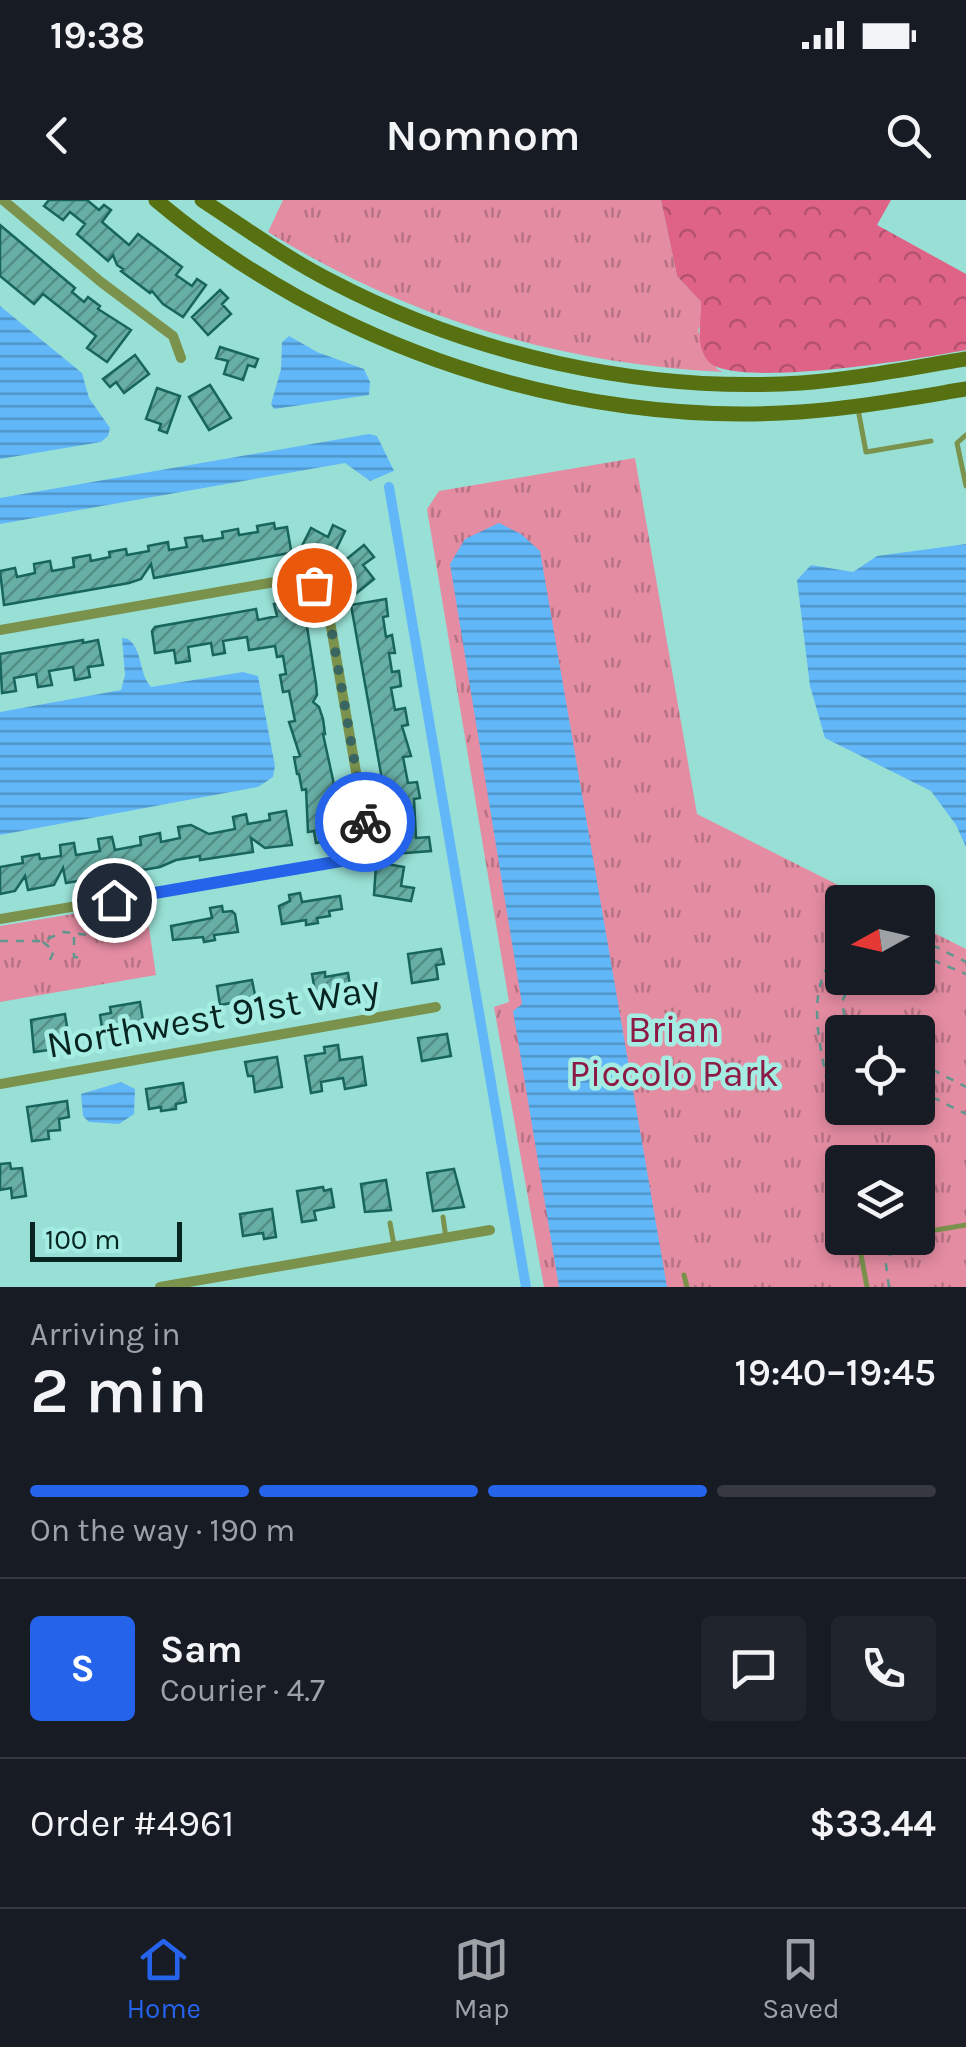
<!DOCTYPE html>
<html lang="en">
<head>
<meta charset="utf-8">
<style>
	:root { --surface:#171b24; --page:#20242c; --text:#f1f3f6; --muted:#9ea1a6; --line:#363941; --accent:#2563eb }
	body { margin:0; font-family:Karla,sans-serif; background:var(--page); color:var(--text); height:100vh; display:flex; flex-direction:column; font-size:38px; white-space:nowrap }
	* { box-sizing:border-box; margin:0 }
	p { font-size:32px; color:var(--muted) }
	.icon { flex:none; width:55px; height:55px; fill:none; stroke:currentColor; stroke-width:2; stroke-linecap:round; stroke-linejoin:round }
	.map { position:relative; height:1087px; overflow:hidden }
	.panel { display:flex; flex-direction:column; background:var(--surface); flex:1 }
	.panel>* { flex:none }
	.needle { width:65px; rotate:262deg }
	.buttons { position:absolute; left:825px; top:685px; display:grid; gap:20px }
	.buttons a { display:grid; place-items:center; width:110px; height:110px; border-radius:10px; background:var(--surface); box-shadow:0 5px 15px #0003; font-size:50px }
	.scale { position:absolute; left:30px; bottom:25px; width:152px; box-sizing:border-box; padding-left:10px; border:5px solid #062521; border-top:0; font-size:28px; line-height:35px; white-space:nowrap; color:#062521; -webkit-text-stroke:8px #a5ede2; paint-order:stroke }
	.pin { position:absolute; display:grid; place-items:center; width:85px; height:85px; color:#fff; margin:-42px; border:5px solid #fff; border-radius:50%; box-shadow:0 2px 10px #0007 }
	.courier { position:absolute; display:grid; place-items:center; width:100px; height:100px; margin:-50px; border:8px solid #2563eb; border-radius:50%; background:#fff; color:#222; box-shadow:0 2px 12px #0007 }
	.summary em { font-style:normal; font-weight:600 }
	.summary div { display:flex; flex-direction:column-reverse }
	.summary { display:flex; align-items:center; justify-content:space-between; height:170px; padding:0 30px }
	h1 { font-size:65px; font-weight:600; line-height:75px }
	.bar { display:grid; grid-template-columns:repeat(4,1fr); gap:15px 10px; align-content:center; height:120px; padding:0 30px }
	.bar i { height:12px; border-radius:8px; background:var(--line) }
	.bar .selected { background:var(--accent) }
	.bar p { grid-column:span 4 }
	.line { display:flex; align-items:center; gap:25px; padding:0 30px; border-top:2px solid var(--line) }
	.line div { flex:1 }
	.round { display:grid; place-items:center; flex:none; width:105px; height:105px; border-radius:10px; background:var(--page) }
	.status { display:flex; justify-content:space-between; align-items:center; height:70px; padding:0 50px; background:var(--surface); direction:ltr }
	.status svg { height:28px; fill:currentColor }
	header { display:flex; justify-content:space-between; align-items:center; height:130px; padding:0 30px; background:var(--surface); font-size:45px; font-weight:600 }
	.tab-bar { display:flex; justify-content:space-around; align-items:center; height:140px; border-top:2px solid var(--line); background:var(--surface); font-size:28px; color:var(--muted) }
	.tab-bar a { display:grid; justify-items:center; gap:5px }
	.tab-bar .selected { color:var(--accent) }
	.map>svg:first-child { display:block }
	.grass { fill:url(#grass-tufts); fill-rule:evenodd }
	.forest { fill:url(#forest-crowns) }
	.water { fill:url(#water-rules) }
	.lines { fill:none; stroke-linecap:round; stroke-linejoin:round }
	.canal { stroke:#62b7f9; stroke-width:10 }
	.building { fill:url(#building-hatch); stroke:#17655c; stroke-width:2.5 }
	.path { stroke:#5f978f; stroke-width:2.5; stroke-dasharray:8 8; stroke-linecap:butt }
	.lane { stroke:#7b924d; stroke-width:5 }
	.street { stroke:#7b924d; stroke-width:10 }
	.secondary { stroke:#577011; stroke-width:15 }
	.done { stroke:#396660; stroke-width:10; stroke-dasharray:0 18 }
	.route { stroke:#2563eb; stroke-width:12 }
	.labels { text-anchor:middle; stroke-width:9; stroke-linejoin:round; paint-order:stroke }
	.street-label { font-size:38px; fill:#062521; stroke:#a5ede2 }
	.park-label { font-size:38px; fill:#8c1a45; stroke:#a5ede2 }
</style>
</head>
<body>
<div class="status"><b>19:38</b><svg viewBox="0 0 49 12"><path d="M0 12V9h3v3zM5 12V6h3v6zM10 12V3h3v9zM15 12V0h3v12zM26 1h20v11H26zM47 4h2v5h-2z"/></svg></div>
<header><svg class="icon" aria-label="back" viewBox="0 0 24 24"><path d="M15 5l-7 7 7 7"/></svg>Nomnom<svg class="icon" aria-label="search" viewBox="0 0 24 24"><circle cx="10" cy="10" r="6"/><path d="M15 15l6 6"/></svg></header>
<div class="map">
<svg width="966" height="1087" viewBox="0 0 966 1087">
	<defs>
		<pattern id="grass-tufts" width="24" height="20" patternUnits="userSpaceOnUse" patternTransform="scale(2.5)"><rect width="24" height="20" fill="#e48ca2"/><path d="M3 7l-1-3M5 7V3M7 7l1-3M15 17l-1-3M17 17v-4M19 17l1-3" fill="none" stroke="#b77284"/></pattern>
		<pattern id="forest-crowns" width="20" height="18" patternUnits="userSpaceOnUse" patternTransform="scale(2.5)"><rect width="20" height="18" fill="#df6387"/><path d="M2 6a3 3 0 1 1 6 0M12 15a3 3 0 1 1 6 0" fill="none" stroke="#b3516e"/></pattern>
		<pattern id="water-rules" width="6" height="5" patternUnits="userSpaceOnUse" patternTransform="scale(2.5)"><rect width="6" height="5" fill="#62b7f9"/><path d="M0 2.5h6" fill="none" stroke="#4f95c9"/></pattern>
		<pattern id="building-hatch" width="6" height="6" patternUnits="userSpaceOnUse" patternTransform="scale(2.5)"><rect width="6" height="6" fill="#67afa5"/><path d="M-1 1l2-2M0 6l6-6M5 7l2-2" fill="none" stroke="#538e86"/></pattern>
	</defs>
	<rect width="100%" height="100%" fill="#98e0d5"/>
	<!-- grass -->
	<path class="grass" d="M283,0H661L677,76L701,102L702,119L698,131L717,169L723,172C560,164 407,118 268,32Z
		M635,258L697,614L872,702H842V778H918V725L966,749V1087H544L494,807L509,802L427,309L439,291ZM842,832H918V908H842ZM842,962H918V1038H842Z
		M145,702L156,775L0,802V726Z"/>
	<!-- forest -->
	<path class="forest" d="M661,0H891L877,25L966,74V150C925,158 732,190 708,161C694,143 702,123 701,102L677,76Z"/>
	<!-- water -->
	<path class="water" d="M0,106L82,173L89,198L110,228L108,236L101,242L0,259Z
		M289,136L317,152L364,169L370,182L369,195L274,209L271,204L281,169L282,142Z
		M369,234L377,236L394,271L370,281L345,263L0,324V298Z
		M499,323L521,334L540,351L667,1087H559L513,811L522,804L450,364L465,339Z
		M966,344V647L956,625L931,591L825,538L810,486L797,380L811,365L853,372L877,356Z
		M122,438L128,439C143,450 138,472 151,487L243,472L258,476L275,566L273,577L258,587L0,635V512L121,490L125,475Z
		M121,882L135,889L134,914L119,924L89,922L83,916L81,894Z"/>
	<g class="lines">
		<!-- canal -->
		<path class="canal" d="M389,287L526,1087"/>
	</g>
	<!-- building -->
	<path class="building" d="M49,0H87L99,10L104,5L111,10L102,22L129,45L138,34L182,67L176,75L192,86L197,79L206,85L183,117L163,104L152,91L150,93L121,71L123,69L117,65L113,55L108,61L77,34L85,24L70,12L63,20L44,6Z
		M0,25L75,88L72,92L84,102L88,97L100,106L98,109L131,130L107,162L87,148L96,136L43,94L34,104L0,76Z
		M220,90L228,98L222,104L231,114L208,135L192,117Z
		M220,147L258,159L255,167L248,165L243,180L224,174L228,161L216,158Z
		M135,155L149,174L124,193L116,182L110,187L103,179Z
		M210,185L231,218L209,230L189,197Z
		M157,188L180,196L167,233L159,230L161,224L146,219Z
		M274,323L275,329L287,327L291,350L289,353L154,378L151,364L141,379L129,383L4,405L0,371L15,368L17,377L35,373L34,364L50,361L52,371L74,367L73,358L90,355L91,361L110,357L109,352L126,349L127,355L149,351L148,346L168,342L169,350L187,347L185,338L202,336L203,341L223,338L222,332L238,329L239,335L258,332L257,326Z
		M333,325L345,331L329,364L303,352L301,348L311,328L328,337Z
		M364,345L374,357L363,365L374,379L353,396L333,370Z
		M386,399L388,416L383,417L386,437L392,435L395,453H389L392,472L399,471L401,486L391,488L395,510L405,508L408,525L402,526L411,556L403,557L408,583L417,582L420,598L414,599L416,638L429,637L431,651L393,654L390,625L396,618L389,613L386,602L351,405Z
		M298,400L305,414L316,484L317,495L313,502L319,507L323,519L325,534H323L335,589L331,590L341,624L339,639L316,643L314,631L308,632L306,589L302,590L299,574H297L294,557L300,556L289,522L295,521L289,491L283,492L280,475L286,474L283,456L277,457L275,446L249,450L247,437L223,441L225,453L213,455L211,443L188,447L190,461L176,463L174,450L155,453L152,431L155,427L256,409L258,420L277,416L274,404Z
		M83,440V443L98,440L103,465L88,467L90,477L75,480L73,467L49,471L52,485L38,487L36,474L14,478L16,491L2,493L0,454Z
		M286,611L292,645L265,648L251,638L253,652L200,660V656L176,660L160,667L66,683L63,668L54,685L28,690L25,676L15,691L0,694V667L23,663L22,657L39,654L40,659L61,656L60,645L74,643L76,655L100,651L98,639L112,637L115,650L141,645L140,637L160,633L161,642L180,638L178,627L191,625L209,634L235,629L233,617L246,614L248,624L270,620L269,614Z
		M381,663L404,667L401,686L414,688L411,701L374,695L376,665Z
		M300,693L302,702L340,696L342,709L329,711L330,716L317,718L318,723L306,725V720L282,724L279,706L290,701L289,695Z
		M222,706L223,712L232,711L235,714L238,732L214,735L215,740L204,742L203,737L173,740L171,726L212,718L210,708Z
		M441,749L444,764L436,765L438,779L412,783L408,754Z
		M325,772V777L348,773L352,798L317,803L312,774Z
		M252,780L258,810L244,812L242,801L220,805L217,786Z
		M140,802L144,827L103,834L100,815L111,813L110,807Z
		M65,814L69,840L48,844L49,850L34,852L31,820Z
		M447,834L451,856L422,861L418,838Z
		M338,845L340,860L362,857L366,885L345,889L343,878L321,882L322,891L311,893L305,856L325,853L324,847Z
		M277,857L282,887L255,892L253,876H248L245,862Z
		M183,883L186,902L176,904V909L161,911V907L149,909L146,889Z
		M67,901L69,917L59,919L60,930L48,931L49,939L32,941L27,907Z
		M10,963L11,969L22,968L26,996L12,998L11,988L0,990V964Z
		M454,969L464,1007L433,1011L427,973Z
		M386,980L391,1010L365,1012L361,984Z
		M323,987L324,991L331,989L334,1007L314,1011L316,1020L302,1022L297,991Z
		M272,1009L276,1037L264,1039L263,1033L243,1036L240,1014Z"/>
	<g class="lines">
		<!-- path -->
		<path class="path" d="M110,723L117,733
			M74,737V757L81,758
			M918,738L966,762
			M0,741H42L64,732L87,735L133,709L146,708
			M43,742L54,751L49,762
			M918,754L966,774
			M847,832L842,802L852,778
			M918,862L966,887
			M918,890L966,914
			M830,898C822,849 800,787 842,748
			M889,1087L886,1064L894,1046"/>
		<!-- lane -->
		<path class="lane" d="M858,209L866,252L931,241
			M966,235L957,243L966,286
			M443,1017L446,1038
			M390,1023L394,1045
			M918,1033L966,1025
			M684,1075L687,1087
			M867,1087L859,1044L892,1038"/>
		<!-- street -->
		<path class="street" d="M3,0L101,82L173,136L181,158
			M0,430L292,379C310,380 320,388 327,404L365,624L360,647L341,661L0,719
			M0,884L436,807
			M160,1087L490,1030"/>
		<!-- secondary -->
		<path class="secondary" d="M156,0C330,147 572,228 800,212C856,208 911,198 966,189
			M202,0C245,28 286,58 331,81C472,155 641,193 801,183C856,179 911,168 966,159"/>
	</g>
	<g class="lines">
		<!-- done -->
		<path class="done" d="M314,385L327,404L365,622"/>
		<!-- route -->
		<path class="route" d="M114,700L341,661C358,653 366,641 365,622"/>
	</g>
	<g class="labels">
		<!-- street labels -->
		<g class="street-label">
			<text transform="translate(213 816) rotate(-10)" y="13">Northwest 91st Way</text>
		</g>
		<!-- park labels -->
		<g class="park-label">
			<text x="674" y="842">Brian<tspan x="674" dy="44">Piccolo Park</tspan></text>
		</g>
	</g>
</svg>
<div class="buttons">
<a><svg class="needle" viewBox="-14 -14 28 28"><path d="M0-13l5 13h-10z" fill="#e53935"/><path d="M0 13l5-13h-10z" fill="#9ea1a6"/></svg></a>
<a><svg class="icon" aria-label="locate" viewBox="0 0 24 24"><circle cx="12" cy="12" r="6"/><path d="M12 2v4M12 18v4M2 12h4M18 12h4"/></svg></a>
<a><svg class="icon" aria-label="layers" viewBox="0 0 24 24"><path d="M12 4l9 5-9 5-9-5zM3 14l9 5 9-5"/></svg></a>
</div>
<div class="scale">100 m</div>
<div class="pin" style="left:314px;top:385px;background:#ea580c"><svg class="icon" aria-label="bag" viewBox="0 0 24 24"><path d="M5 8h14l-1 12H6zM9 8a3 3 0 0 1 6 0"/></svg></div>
<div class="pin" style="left:114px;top:700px;background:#1f2937"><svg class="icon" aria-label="home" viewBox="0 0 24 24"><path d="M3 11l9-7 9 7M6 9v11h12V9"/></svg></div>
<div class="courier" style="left:365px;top:622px"><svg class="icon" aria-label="bike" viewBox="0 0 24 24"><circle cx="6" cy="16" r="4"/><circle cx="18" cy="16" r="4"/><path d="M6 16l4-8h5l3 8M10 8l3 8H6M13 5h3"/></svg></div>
</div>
<section class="panel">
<div class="summary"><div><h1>2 min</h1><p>Arriving in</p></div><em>19:40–19:45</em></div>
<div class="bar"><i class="selected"></i><i class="selected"></i><i class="selected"></i><i></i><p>On the way · 190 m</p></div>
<div class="line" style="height:180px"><b class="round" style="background:var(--accent);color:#fff">S</b><div><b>Sam</b><p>Courier · 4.7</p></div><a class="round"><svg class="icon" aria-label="chat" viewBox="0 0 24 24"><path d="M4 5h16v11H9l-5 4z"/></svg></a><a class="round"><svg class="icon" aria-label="phone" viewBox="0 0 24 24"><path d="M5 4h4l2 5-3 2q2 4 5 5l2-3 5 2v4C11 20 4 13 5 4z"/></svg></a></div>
<div class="line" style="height:130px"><div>Order #4961</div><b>$33.44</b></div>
</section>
<nav class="tab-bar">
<a class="selected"><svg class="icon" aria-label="home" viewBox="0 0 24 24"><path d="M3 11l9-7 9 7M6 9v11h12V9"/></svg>Home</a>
<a><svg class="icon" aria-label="map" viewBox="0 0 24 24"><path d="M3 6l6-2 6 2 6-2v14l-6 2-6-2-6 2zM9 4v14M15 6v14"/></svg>Map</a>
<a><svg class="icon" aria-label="saved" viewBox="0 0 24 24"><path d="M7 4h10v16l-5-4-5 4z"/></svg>Saved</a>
</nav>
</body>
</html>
